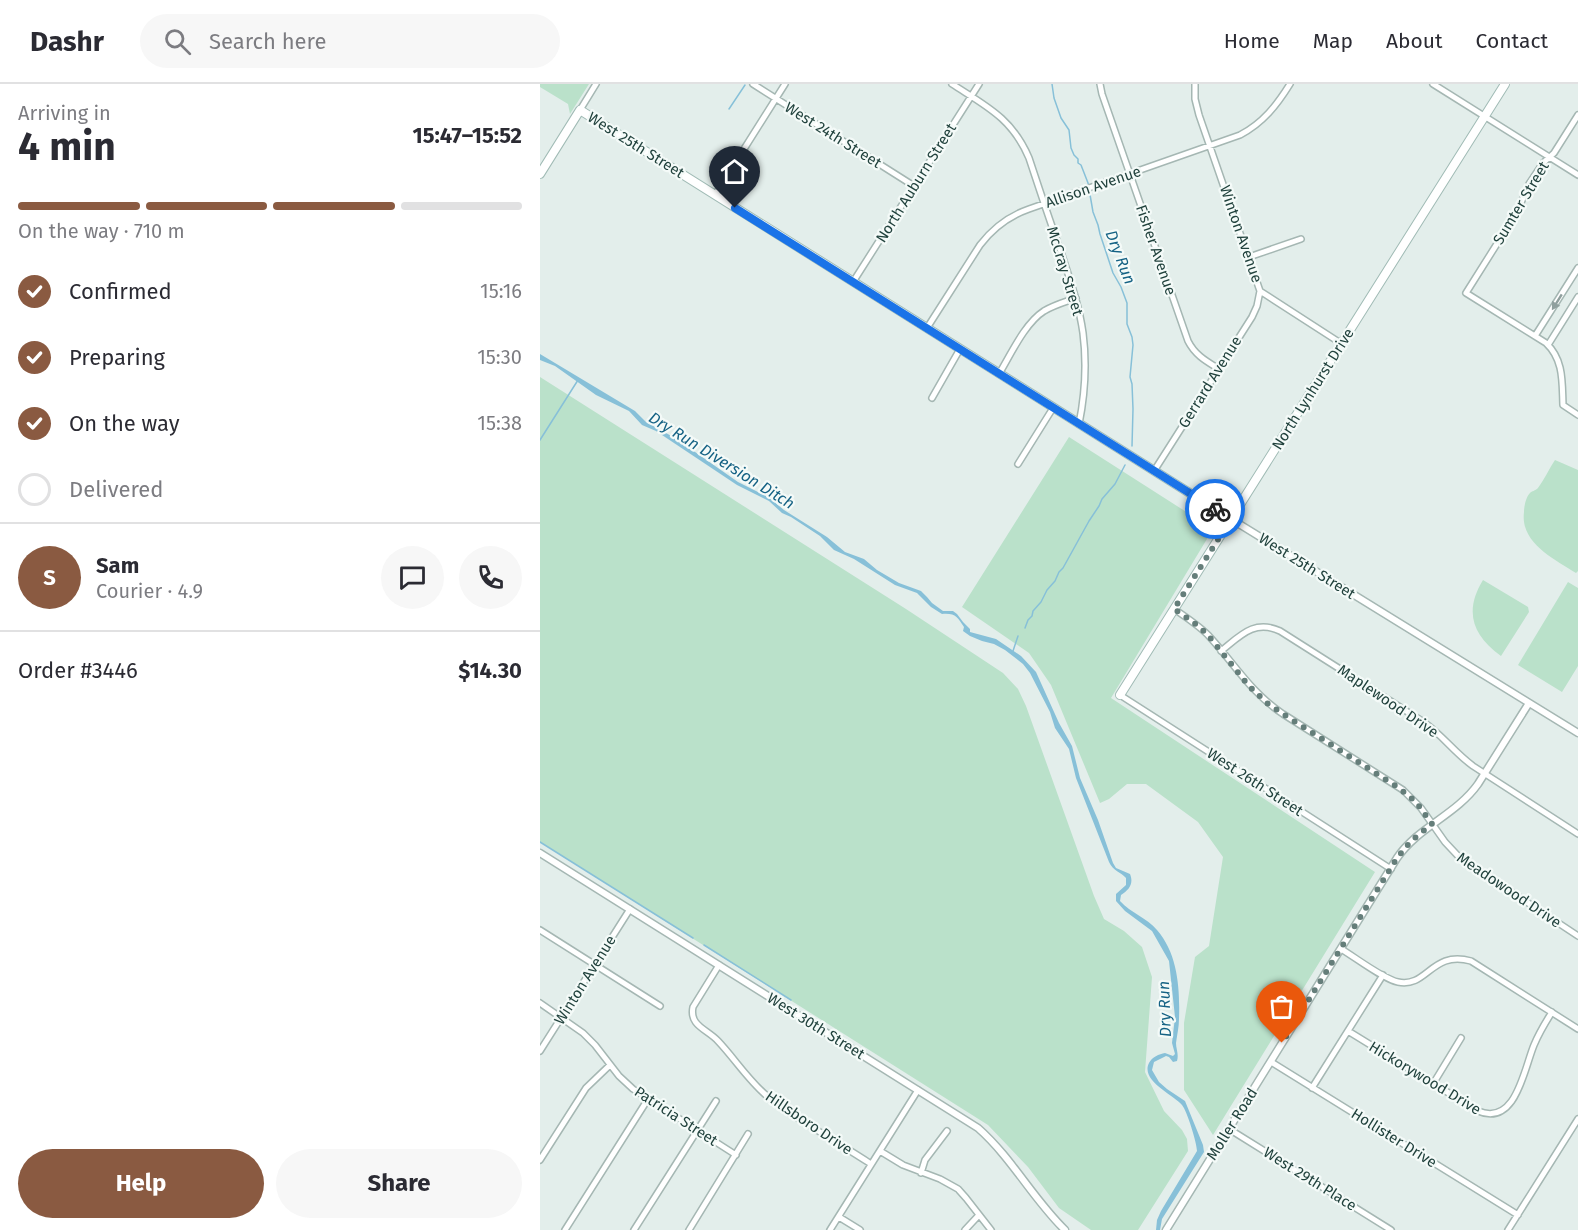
<!DOCTYPE html>
<html lang="en">
<head>
<meta charset="utf-8">
<style>
	:root { --surface:#fff; --page:#f7f7f7; --text:#2b2b33; --muted:#7c7c81; --line:#e1e1e2; --accent:#8a5a41 }
	body { margin:0; font-family:"Fira Sans",sans-serif; background:var(--page); color:var(--text); height:100vh; display:flex; flex-direction:column; font-size:22px; white-space:nowrap }
	* { box-sizing:border-box; margin:0 }
	p { font-size:20px; color:var(--muted) }
	.icon { flex:none; width:33px; height:33px; fill:none; stroke:currentColor; stroke-width:2; stroke-linecap:round; stroke-linejoin:round }
	.map { position:relative; flex:1; overflow:hidden }
	.sheet { display:flex; flex-direction:column; background:var(--surface); width:540px }
	.sheet>* { flex:none }
	.pin { position:absolute; display:grid; place-items:center; width:51px; height:51px; color:#fff; margin:-62px -26px; border-radius:50% 50% 50% 0; rotate:-45deg; box-shadow:0 0 6px #0007 }
	.pin .icon { rotate:45deg }
	.courier { position:absolute; display:grid; place-items:center; width:60px; height:60px; margin:-30px; border:4px solid #1a73e8; border-radius:50%; background:#fff; color:#222; box-shadow:0 2px 8px #0007 }
	.overview em { font-style:normal; font-weight:700 }
	.overview div { display:flex; flex-direction:column-reverse }
	.overview { display:flex; align-items:center; justify-content:space-between; height:102px; padding:0 18px }
	h1 { font-size:39px; font-weight:700; line-height:45px }
	.bar { display:grid; grid-template-columns:repeat(4,1fr); gap:9px 6px; align-content:center; height:72px; padding:0 18px }
	.bar i { height:8px; border-radius:4px; background:var(--line) }
	.bar .selected { background:var(--accent) }
	.bar p { grid-column:span 4 }
	.line { display:flex; align-items:center; gap:15px; padding:0 18px; border-top:2px solid var(--line) }
	.line div { flex:1 }
	.round { display:grid; place-items:center; flex:none; width:63px; height:63px; border-radius:32px; background:var(--page) }
	ol { padding:0 18px; list-style:none }
	li { display:flex; align-items:center; gap:18px; height:66px }
	li p { margin-inline-start:auto }
	li .icon { padding:6px; border-radius:50%; background:var(--accent); color:#fff; stroke-width:4 }
	li:last-child { color:var(--muted) }
	li i { width:33px; height:33px; border:3px solid var(--line); border-radius:50% }
	.action { display:flex; gap:12px; margin-top:auto; padding:12px 18px }
	.action a { flex:1; height:69px; border-radius:36px; background:var(--accent); color:#fff; font-size:24px; font-weight:700; line-height:69px; text-align:center }
	.action a+a { background:var(--page); color:var(--text) }
	header { display:flex; align-items:center; gap:36px; box-sizing:border-box; height:84px; padding:0 30px; background:var(--surface); border-bottom:2px solid var(--line) }
	header strong { font-size:28px }
	nav { display:flex; gap:33px; margin-inline-start:auto; font-size:21px }
	.search { width:420px; height:54px; background:var(--page); display:flex; align-items:center; gap:15px; box-sizing:border-box; padding:0 21px; border-radius:33px; color:var(--muted); font-size:22px }
	main { display:flex; flex:1; min-height:0 }
	.map>svg:first-child { display:block }
	.green { fill:#bae1ca }
	.water { fill:#87c0d8 }
	.lines { fill:none; stroke-linecap:round; stroke-linejoin:round }
	.stream { stroke:#87c0d8; stroke-width:1.5 }
	.minor-casing { stroke:#a5b7b3; stroke-width:8 }
	.tertiary-casing { stroke:#a5b7b3; stroke-width:9 }
	.secondary-casing { stroke:#a0bbb5; stroke-width:10 }
	.minor { stroke:#fff; stroke-width:5 }
	.tertiary { stroke:#fff; stroke-width:6 }
	.secondary { stroke:#fff; stroke-width:8 }
	.oneway { fill:#90a09e }
	.done { stroke:#657e7a; stroke-width:6; stroke-dasharray:0 10.8 }
	.route { stroke:#1a73e8; stroke-width:8 }
	.labels { text-anchor:middle; stroke-width:4.5; stroke-linejoin:round; paint-order:stroke }
	.street-label { font-size:15px; fill:#21423d; stroke:#f4faf8 }
	.water-label { font-size:16px; font-style:italic; fill:#156284; stroke:#f4faf8 }
</style>
</head>
<body>
<header>
<strong>Dashr</strong>
<div class="search"><svg class="icon" aria-label="search" viewBox="0 0 24 24"><circle cx="10" cy="10" r="6"/><path d="M15 15l6 6"/></svg>Search here</div>
<nav><a>Home</a><a>Map</a><a>About</a><a>Contact</a></nav>
</header>
<main>
<section class="sheet">
<div class="overview"><div><h1>4 min</h1><p>Arriving in</p></div><em>15:47–15:52</em></div>
<div class="bar"><i class="selected"></i><i class="selected"></i><i class="selected"></i><i></i><p>On the way · 710 m</p></div>
<ol>
<li><svg class="icon" aria-label="check" viewBox="0 0 24 24"><path d="M5 12l5 5 9-10"/></svg>Confirmed<p>15:16</p></li>
<li><svg class="icon" aria-label="check" viewBox="0 0 24 24"><path d="M5 12l5 5 9-10"/></svg>Preparing<p>15:30</p></li>
<li><svg class="icon" aria-label="check" viewBox="0 0 24 24"><path d="M5 12l5 5 9-10"/></svg>On the way<p>15:38</p></li>
<li><i></i>Delivered</li>
</ol>
<div class="line" style="height:108px"><b class="round" style="background:var(--accent);color:#fff">S</b><div><b>Sam</b><p>Courier · 4.9</p></div><a class="round"><svg class="icon" aria-label="chat" viewBox="0 0 24 24"><path d="M4 5h16v11H9l-5 4z"/></svg></a><a class="round"><svg class="icon" aria-label="phone" viewBox="0 0 24 24"><path d="M5 4h4l2 5-3 2q2 4 5 5l2-3 5 2v4C11 20 4 13 5 4z"/></svg></a></div>
<div class="line" style="height:78px"><div>Order #3446</div><b>$14.30</b></div>
<div class="action"><a>Help</a><a>Share</a></div>
</section>
<div class="map">
<svg width="1038" height="1146" viewBox="0 0 1038 1146">
	<rect width="100%" height="100%" fill="#e3eeeb"/>
	<!-- green -->
	<path class="green" d="M0,0H49L30,30L28,20L0,3Z
		M0,293L366,525L463,589L478,605L486,622L554,812L564,835L584,847L602,863L612,893L605,988L624,1027L642,1046L647,1055L648,1067L598,1146H551L519,1124L488,1083L448,1041L0,758Z
		M529,353L673,445L571,614L835,788L673,1051L644,1006V939L655,873L669,862L683,773L658,738L606,700H587L569,715L560,719L511,601L489,569L422,523Z
		M1015,376L1038,386V487L1036,489C1014,475 980,459 984,428C984,422 986,413 990,409C992,407 995,407 998,404C1004,396 1009,385 1015,376Z
		M943,496L988,523L989,528L961,572C932,551 924,527 943,496Z
		M1028,498L1038,504V582L1022,608L978,581Z"/>
	<!-- water -->
	<path class="water" d="M0,270L95,327L106,338L135,354L198,398L228,413L244,426L287,453L305,468L324,475L337,486L359,499L381,507L387,513L392,519L403,527H413L417,530L423,538L430,545V548L456,555L481,572L496,588L519,639L532,662L540,694L558,736L573,779L576,784L590,790C594,800 589,806 581,811L580,817C591,829 607,834 617,846C638,870 640,905 639,935C639,943 637,951 636,959C636,965 639,970 637,977L633,978L629,973L626,972L614,978L612,986L619,998L627,1005L645,1017L663,1061L664,1068L622,1135L620,1146H616L617,1136L621,1127L657,1067C657,1059 647,1027 642,1021C634,1011 600,997 609,979C612,973 619,970 625,969L633,972L635,970L632,959L635,933L629,877L612,847L585,827L576,817V810L586,801V794C581,788 573,787 569,778L536,694L529,665L515,644L510,628L490,589L483,580L465,566L454,560L442,557L430,552L423,547L424,543C417,533 416,529 402,530L391,523L377,509L355,501L314,475L294,466L280,452L251,433L242,429L229,417L197,401L116,347L102,341L89,327L56,311L15,282L0,276Z"/>
	<g class="lines">
		<!-- stream -->
		<path class="stream" d="M512,0L514,14L521,34L529,46L531,64L534,71L538,75V79L541,81L548,99L553,128L558,141L560,150L573,189L581,203L587,219V240L592,253L593,261L590,293L592,300L593,325L592,362
			M189,25L205,1
			M0,356L38,296
			M485,544L488,536L492,532L493,527L501,518L507,506L515,497L519,488L523,484L549,437L559,422L562,415L575,400L585,381
			M473,567L478,552
			M0,758L153,854
			M164,861L251,916"/>
		<defs>
			<path id="minor" d="M213,0L374,102
				M412,0C446,22 472,34 489,74C499,104 509,135 520,165C529,193 539,220 543,249C547,280 545,310 539,340
				M560,0L562,10L648,257C655,271 666,277 679,285
				M655,0V15L659,31L720,207L802,260
				M893,0L1038,91
				M40,26L56,0
				M1038,31L1014,69L1003,79L989,100L977,128L926,209L1006,259C1024,276 1022,298 1023,321L1038,331
				M175,111L245,0
				M709,173L761,155
				M313,198L439,0
				M387,244L440,161C453,144 469,132 489,125L700,51C723,39 737,21 750,0
				M995,252L1038,184
				M1008,261L1038,213
				M459,290C471,270 485,239 504,227C514,221 525,218 536,214
				M392,314L420,265
				M478,380L513,324
				M614,387L712,233L717,222L720,207
				M634,525C646,533 658,541 668,551C694,579 710,608 743,630L863,706L881,724L905,758L920,774L1038,852
				M681,567C700,552 714,535 740,547L885,639C902,651 915,669 933,682L1038,750
				M580,611L851,785
				M0,846L120,922
				M801,865C815,873 843,895 858,898C888,904 891,866 931,877L1038,945
				M179,881L153,923C149,942 167,945 178,957C195,975 208,996 227,1012C237,1021 249,1029 261,1036C284,1051 308,1065 331,1080
				M0,919L43,949L55,961L79,992L93,1005L196,1071
				M808,947L938,1027C976,1043 984,985 994,961C999,949 1005,939 1012,928
				M0,967L90,825
				M731,978L978,1131
				M893,1000L921,954
				M772,1004L843,891
				M689,1045L851,1146
				M340,1067L363,1081L400,1095L418,1105L426,1114L451,1146
				M0,1076L46,1004L70,981
				M381,1089L385,1076L407,1047
				M299,1133L320,1146
				M25,1146L108,1015
				M94,1146L176,1017
				M149,1146L208,1050
				M290,1146L378,1006
				M425,1146L439,1131
				M968,1146L1038,1035"/>
			<path id="tertiary" d="M691,435L1038,649
				M0,769L438,1044C472,1074 493,1115 525,1146
				M626,1146L857,774C878,743 916,731 938,700L989,619"/>
			<path id="secondary" d="M0,90L40,26L691,435
				M580,611L965,0"/>
		</defs>
		<!-- minor casing -->
		<use href="#minor" class="minor-casing"/>
		<!-- tertiary casing -->
		<use href="#tertiary" class="tertiary-casing"/>
		<!-- secondary casing -->
		<use href="#secondary" class="secondary-casing"/>
		<!-- minor -->
		<use href="#minor" class="minor"/>
		<!-- tertiary -->
		<use href="#tertiary" class="tertiary"/>
		<!-- secondary -->
		<use href="#secondary" class="secondary"/>
	</g>
	<!-- one-way arrows -->
	<defs><path id="oneway-solid" d="M-6-.8H1V-3.2L6.5 0L1 3.2V.8H-6Z" transform="scale(1.5)"/></defs>
	<use class="oneway" href="#oneway-solid" transform="translate(1017 218) rotate(122)"/>
	<g class="lines">
		<!-- done -->
		<path class="done" d="M675,425L691,435L634,525L653,538L667,550L709,602L727,619L743,630L859,704L876,718L892,740L871,757L857,774L742,959"/>
		<!-- route -->
		<path class="route" d="M195,124L675,425"/>
	</g>
	<g class="labels">
		<!-- street labels -->
		<g class="street-label">
			<text transform="translate(293 51) rotate(32)" y="5">West 24th Street</text>
			<text transform="translate(96 61) rotate(32)" y="5">West 25th Street</text>
			<text transform="translate(376 99) rotate(-58)" y="5">North Auburn Street</text>
			<text transform="translate(553 103) rotate(-19)" y="5">Allison Avenue</text>
			<text transform="translate(981 119) rotate(-59)" y="5">Sumter Street</text>
			<text transform="translate(701 150) rotate(71)" y="5">Winton Avenue</text>
			<text transform="translate(616 166) rotate(71)" y="5">Fisher Avenue</text>
			<text transform="translate(525 187) rotate(73)" y="5">McCray Street</text>
			<text transform="translate(670 298) rotate(-58)" y="5">Gerrard Avenue</text>
			<text transform="translate(773 305) rotate(-58)" y="5">North Lynhurst Drive</text>
			<text transform="translate(767 482) rotate(32)" y="5">West 25th Street</text>
			<text transform="translate(848 617) rotate(34)" y="5">Maplewood Drive</text>
			<text transform="translate(715 698) rotate(33)" y="5">West 26th Street</text>
			<text transform="translate(969 806) rotate(34)" y="5">Meadowood Drive</text>
			<text transform="translate(45 896) rotate(-58)" y="5">Winton Avenue</text>
			<text transform="translate(276 942) rotate(32)" y="5">West 30th Street</text>
			<text transform="translate(885 994) rotate(31)" y="5">Hickorywood Drive</text>
			<text transform="translate(136 1032) rotate(33)" y="5">Patricia Street</text>
			<text transform="translate(269 1039) rotate(34)" y="5">Hillsboro Drive</text>
			<text transform="translate(692 1040) rotate(-58)" y="5">Moller Road</text>
			<text transform="translate(854 1054) rotate(32)" y="5">Hollister Drive</text>
			<text transform="translate(770 1095) rotate(32)" y="5">West 29th Place</text>
		</g>
		<!-- water labels -->
		<g class="water-label">
			<text transform="translate(581 173) rotate(69)" y="6">Dry Run</text>
			<text transform="translate(182 376) rotate(32)" y="6">Dry Run Diversion Ditch</text>
			<text transform="translate(624 925) rotate(-92)" y="6">Dry Run</text>
		</g>
	</g>
</svg>
<div class="pin" style="left:742px;top:959px;background:#ea580c"><svg class="icon" aria-label="bag" viewBox="0 0 24 24"><path d="M5 8h14l-1 12H6zM9 8a3 3 0 0 1 6 0"/></svg></div>
<div class="pin" style="left:195px;top:124px;background:#1f2937"><svg class="icon" aria-label="home" viewBox="0 0 24 24"><path d="M3 11l9-7 9 7M6 9v11h12V9"/></svg></div>
<div class="courier" style="left:675px;top:425px"><svg class="icon" aria-label="bike" viewBox="0 0 24 24"><circle cx="6" cy="16" r="4"/><circle cx="18" cy="16" r="4"/><path d="M6 16l4-8h5l3 8M10 8l3 8H6M13 5h3"/></svg></div>
</div>
</main>
</body>
</html>
